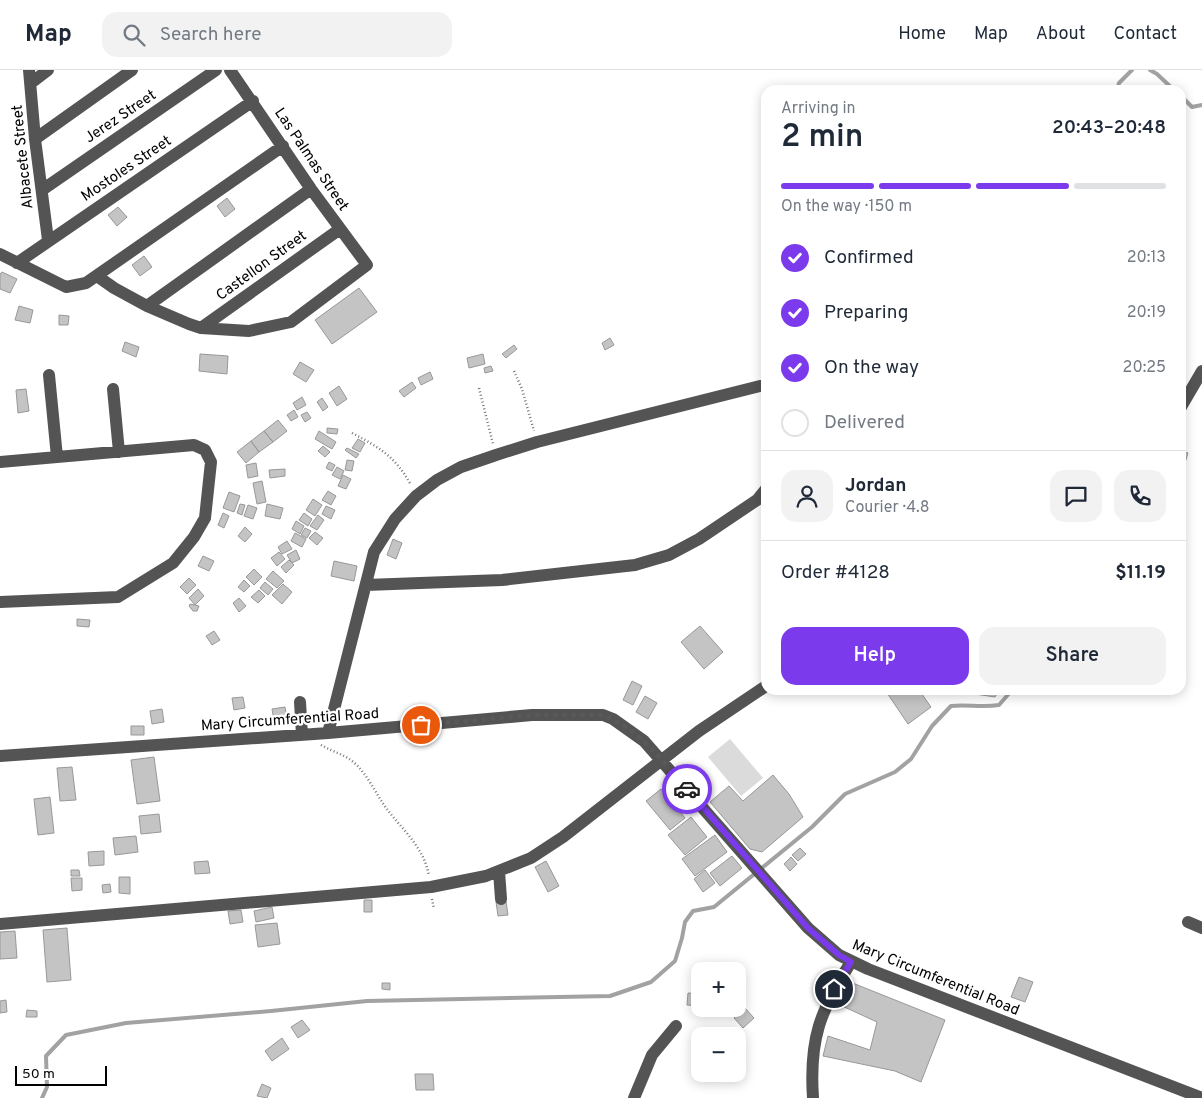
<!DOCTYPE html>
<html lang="en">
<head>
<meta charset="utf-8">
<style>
	:root { --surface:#fff; --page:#f2f2f3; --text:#1f2937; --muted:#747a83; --line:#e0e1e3; --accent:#7c3aed }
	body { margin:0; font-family:Overpass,sans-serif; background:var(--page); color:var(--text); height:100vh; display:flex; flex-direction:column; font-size:19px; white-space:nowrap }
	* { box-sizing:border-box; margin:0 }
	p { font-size:16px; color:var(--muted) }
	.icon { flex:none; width:28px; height:28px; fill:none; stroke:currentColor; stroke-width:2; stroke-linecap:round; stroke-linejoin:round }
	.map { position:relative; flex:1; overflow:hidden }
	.sheet { position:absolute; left:761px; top:15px; width:425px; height:610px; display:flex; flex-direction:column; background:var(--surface); border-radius:15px; box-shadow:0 2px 12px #0003 }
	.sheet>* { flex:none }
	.controls { position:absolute; left:691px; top:892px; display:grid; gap:10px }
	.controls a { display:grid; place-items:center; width:55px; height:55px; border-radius:10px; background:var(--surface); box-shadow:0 2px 12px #0003; font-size:25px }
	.scale { position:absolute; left:15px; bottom:12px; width:92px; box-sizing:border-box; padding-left:5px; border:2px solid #000; border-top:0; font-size:14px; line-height:18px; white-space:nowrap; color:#000; -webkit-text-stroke:4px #fff; paint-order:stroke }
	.pin { position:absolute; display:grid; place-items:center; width:42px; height:42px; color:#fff; margin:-21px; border:2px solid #fff; border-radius:50%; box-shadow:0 1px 5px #0007 }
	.courier { position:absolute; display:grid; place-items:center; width:50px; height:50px; margin:-25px; border:4px solid #7c3aed; border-radius:50%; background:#fff; color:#222; box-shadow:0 1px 6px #0007 }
	.head em { font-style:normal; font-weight:600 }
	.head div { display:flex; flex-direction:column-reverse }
	.head { display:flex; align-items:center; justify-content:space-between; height:85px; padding:0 20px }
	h1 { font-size:32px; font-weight:600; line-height:38px }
	.bar { display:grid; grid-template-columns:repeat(4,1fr); gap:8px 5px; align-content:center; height:60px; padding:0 20px }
	.bar i { height:6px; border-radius:4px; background:var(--line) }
	.bar .on { background:var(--accent) }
	.bar p { grid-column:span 4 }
	.line { display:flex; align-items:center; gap:12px; padding:0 20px; border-top:1px solid var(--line) }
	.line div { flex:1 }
	.round { display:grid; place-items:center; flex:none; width:52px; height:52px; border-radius:15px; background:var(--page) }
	ol { padding:0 20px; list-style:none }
	li { display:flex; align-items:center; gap:15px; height:55px }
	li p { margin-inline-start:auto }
	li .icon { padding:5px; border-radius:50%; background:var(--accent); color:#fff; stroke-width:4 }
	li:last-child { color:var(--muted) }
	li i { width:28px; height:28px; border:2px solid var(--line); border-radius:50% }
	.cta { display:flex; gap:10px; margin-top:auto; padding:10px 20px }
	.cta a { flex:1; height:58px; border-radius:15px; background:var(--accent); color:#fff; font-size:20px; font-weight:600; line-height:58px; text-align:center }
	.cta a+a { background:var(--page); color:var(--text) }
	header { display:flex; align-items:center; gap:30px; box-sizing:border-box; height:70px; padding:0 25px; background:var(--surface); border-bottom:1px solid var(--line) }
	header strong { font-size:24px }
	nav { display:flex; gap:28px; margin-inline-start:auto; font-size:18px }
	.search { width:350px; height:45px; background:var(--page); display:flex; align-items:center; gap:12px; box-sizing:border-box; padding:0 18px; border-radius:15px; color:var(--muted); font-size:19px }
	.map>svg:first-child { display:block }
	.pitch { fill:#dbdbdb }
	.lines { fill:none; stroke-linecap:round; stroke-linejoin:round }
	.stream { stroke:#a2a2a2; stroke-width:4 }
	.building { fill:#c4c4c4; stroke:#989898 }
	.path { stroke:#767676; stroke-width:2.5; stroke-dasharray:1 2.5; stroke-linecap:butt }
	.minor { stroke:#545454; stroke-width:12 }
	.done { stroke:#595959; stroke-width:5; stroke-dasharray:0 9 }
	.route { stroke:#7c3aed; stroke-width:6 }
	.labels { text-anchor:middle; stroke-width:4.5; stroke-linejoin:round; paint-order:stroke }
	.street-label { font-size:15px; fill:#000; stroke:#fff }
</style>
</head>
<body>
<header>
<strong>Map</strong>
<div class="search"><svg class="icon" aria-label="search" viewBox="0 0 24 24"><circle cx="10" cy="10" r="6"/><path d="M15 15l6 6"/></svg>Search here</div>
<nav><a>Home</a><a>Map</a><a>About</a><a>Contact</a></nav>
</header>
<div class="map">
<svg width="1202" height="1028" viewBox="0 0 1202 1028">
	<rect width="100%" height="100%" fill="#fff"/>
	<!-- pitch -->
	<path class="pitch" d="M730,669L763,708L741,726L708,687Z"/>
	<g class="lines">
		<!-- stream -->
		<path class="stream" d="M1150,0L1157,4L1174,20
			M1117,20L1119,13L1132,0
			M1181,26L1192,37L1202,35
			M42,1028L47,1017L46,986L66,965L126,953L271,941L367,931L610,926L651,912L675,891L682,868L685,852L693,841L714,837L812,757L845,724L895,702L911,689L932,656L951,636C968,634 981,638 999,635L1012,620"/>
	</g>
	<!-- building -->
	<path class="building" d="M227,128L235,139L225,147L217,136Z
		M118,137L127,147L117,156L108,145Z
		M144,186L152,197L140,206L132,195Z
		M2,202L17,209L10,223L0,219V204Z
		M359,218L377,242L332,274L315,250Z
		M19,236L33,240L30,253L15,250Z
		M59,245L69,246L68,255H59Z
		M610,268L614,275L605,280L602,273Z
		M125,272L139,277L136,287L122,281Z
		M514,275L517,279L506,288L502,284Z
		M200,284L228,286L227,304L199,301Z
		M483,284L485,294L469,298L467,288Z
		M300,292L314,300L306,312L293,304Z
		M491,296L493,301L485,303L484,298Z
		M430,302L433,309L421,315L418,308Z
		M412,312L416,318L404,327L399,321Z
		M339,316L347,329L337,336L329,323Z
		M26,319L29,341L18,343L16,320Z
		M302,327L306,335L297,340L293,333Z
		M322,328L328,337L323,341L317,332Z
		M294,340L298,347L291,351L287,345Z
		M307,342L311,348L305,352L301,345Z
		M278,350L287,361L273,372L264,361Z
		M327,358L338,359L337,364L327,363Z
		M264,361L273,372L259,382L251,371Z
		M319,361L336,372L332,379L315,369Z
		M358,369L365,373L360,382L352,378Z
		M251,371L259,382L246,393L237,382Z
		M323,376L330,382L325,387L318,381Z
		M347,378L359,384L356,388L345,380Z
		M1181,381L1188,383L1185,393L1181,392Z
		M347,390L354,391L352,401L345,400Z
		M329,392L335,395L332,401L326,398Z
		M256,393L258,406L248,408L246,395Z
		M337,397L344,401L340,409L332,405Z
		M285,399V406L270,408L269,400Z
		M343,405L351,409L346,419L338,416Z
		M262,411L266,432L257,434L253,413Z
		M328,421L336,426L331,435L322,430Z
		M229,422L240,426L234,442L223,438Z
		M313,429L322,435L315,446L306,440Z
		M240,434L245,435L242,445L237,443Z
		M267,434L283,438L280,449L265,446Z
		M248,435L257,438L253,449L244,446Z
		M326,436L335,440L331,449L322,444Z
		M223,443L229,446L224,458L218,455Z
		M304,443L312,449L308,456L299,450Z
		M318,445L324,450L317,460L310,456Z
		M296,451L304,456L300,464L292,459Z
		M245,457L252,464L245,472L238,466Z
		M305,458L311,461L307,468L301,465Z
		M315,462L323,468L317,475L309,468Z
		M295,463L306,469L302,477L291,471Z
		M393,469L402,473L396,489L387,485Z
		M287,471L292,479L282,484L278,477Z
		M296,480L300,489L292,493L287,485Z
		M279,482L285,489L277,496L271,488Z
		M203,486L214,491L209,501L198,496Z
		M289,490L294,495L286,503L281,497Z
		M334,491L357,496L354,511L331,506Z
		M254,499L262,507L254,515L246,507Z
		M273,501L284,511L277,518L266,509Z
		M189,508L196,515L187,524L180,517Z
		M244,510L250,516L244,522L238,517Z
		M265,512L273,519L268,525L260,518Z
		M283,514L292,522L282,534L272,525Z
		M198,519L204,526L195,535L189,528Z
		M259,520L265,526L258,533L251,527Z
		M239,528L246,536L239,542L233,533Z
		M190,534L199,536L197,541H193L189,536Z
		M77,549L90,550L89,557L77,556Z
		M700,556L723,582L704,599L681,572Z
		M214,561L220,570L212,575L206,566Z
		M632,611L642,616L633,635L623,630Z
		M885,620H919L931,637L908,654Z
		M948,620H999L995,627Z
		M645,626L657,633L648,649L636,642Z
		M243,627L245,638L234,640L232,628Z
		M285,637L287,649L274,651L272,639Z
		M162,639L164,652L152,654L150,641Z
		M131,656H144V665H131Z
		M154,687L160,731L137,734L131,690Z
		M72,697L76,730L60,731L57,698Z
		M773,705L789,724L803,747L762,782L750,779L710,732L729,716L743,731Z
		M661,719L685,748L670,760L646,731Z
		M50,727L54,763L38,765L34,729Z
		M159,744L161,762L141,764L139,746Z
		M691,747L707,767L685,785L668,765Z
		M715,765L727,782L695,806L682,789Z
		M136,766L138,782L115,785L113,768Z
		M800,778L806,784L798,791L792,785Z
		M104,781V795L89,796L88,782Z
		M732,786L742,798L720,816L710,803Z
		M791,787L797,794L790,801L784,794Z
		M208,791L210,803L195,804L194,792Z
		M546,791L559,816L548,822L535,797Z
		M71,800H79L80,806H71Z
		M705,800L715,813L703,822L694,809Z
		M119,807H130V824L119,823Z
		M71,808H82V820L72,821Z
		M110,814L111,822L103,823L102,815Z
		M364,830H372V842H364Z
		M506,831L508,845L498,846L496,832Z
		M272,837L274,848L256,852L254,841Z
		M241,840L243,852L230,854L228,841Z
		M277,853L280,874L258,877L255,855Z
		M67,858L71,910L47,912L43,860Z
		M15,861L17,888L0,889V862Z
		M1019,907L1033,912L1025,932L1011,927Z
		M850,912L945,950L921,1012L895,1001L823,986L828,966L870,980L877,952L840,935Z
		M382,913H390V920L382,919Z
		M688,923L700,924L699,936L687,935Z
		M6,930L7,942L0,943V931Z
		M745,938L754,948L743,958L734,948Z
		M722,939H733L729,946L721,942Z
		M27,940L37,941V947H26Z
		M302,950L310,960L298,968L291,957Z
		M282,968L289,979L272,991L265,981Z
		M415,1004H433L434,1020H416Z
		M262,1014L271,1018L267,1028L257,1026Z"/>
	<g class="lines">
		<!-- path -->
		<path class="path" d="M514,301L522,319L534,361
			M479,318L493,374
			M352,363C380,378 395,386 411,415
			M321,675C331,681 343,684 352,691C366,702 374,720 384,735C400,758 424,776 429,806
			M432,829L434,839"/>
		<!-- minor -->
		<path class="minor" d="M29,0L35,69L48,170
			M31,13L48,0
			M35,69L132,0
			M42,120L216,0
			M0,184L66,217L86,213L283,76
			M17,193L253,31
			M97,206L114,218L147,236L189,254L201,258L249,261L291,252L367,195L311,119L230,0
			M147,236L311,119
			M201,258L340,159
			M49,305L57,387
			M113,319L119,382
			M1181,337L1202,301
			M0,392L194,375L205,380L211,392L205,448L194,467L173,493L118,527L0,532
			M366,515L502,510L635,495L669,485L699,469L757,430L766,419
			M300,632L302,665
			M328,663L374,482L395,449L416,426L437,410L461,397L496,385L537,372L760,316H766
			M0,686L328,663L532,645H603L613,649L644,671L808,858L839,885L868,899L1202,1028
			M499,801L501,829
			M1188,852L1202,858
			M0,854L431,817L486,806L531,788L563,767L699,661L766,616
			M634,1028L652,985L676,956
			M813,1028C809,969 820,941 851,892"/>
	</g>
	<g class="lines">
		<!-- done -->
		<path class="done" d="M421,655L532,645H603C639,659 663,691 687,719"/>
		<!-- route -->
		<path class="route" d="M687,719L808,858L839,885L851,892L834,919"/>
	</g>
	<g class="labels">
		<!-- street labels -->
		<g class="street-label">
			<text transform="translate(120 46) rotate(-34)" y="5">Jerez Street</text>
			<text transform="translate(22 87) rotate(-96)" y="5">Albacete Street</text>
			<text transform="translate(312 89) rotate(56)" y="5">Las Palmas Street</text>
			<text transform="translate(126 98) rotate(-34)" y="5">Mostoles Street</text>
			<text transform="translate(261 195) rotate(-36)" y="5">Castellon Street</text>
			<text transform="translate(290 649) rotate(-4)" y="5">Mary Circumferential Road</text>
			<text transform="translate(936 907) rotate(22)" y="5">Mary Circumferential Road</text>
		</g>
	</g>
</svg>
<div class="controls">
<a>+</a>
<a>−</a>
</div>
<div class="scale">50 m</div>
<div class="pin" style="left:421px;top:655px;background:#ea580c"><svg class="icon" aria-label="bag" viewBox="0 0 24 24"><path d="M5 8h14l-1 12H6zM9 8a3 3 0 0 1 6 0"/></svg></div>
<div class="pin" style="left:834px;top:919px;background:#1f2937"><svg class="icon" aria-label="home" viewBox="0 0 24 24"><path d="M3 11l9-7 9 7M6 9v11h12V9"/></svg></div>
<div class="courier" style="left:687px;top:719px"><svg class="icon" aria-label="car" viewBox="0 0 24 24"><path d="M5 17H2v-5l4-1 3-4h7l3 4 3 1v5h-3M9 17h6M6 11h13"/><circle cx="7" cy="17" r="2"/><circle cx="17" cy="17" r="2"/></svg></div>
<section class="sheet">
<div class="head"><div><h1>2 min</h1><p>Arriving in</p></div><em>20:43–20:48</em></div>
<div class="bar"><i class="on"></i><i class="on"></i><i class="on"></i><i></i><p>On the way · 150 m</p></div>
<ol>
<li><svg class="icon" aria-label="check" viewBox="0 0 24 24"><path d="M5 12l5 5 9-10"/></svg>Confirmed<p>20:13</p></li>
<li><svg class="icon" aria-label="check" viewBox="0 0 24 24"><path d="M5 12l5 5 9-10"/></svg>Preparing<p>20:19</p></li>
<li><svg class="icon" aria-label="check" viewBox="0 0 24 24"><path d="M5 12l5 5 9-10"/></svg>On the way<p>20:25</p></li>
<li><i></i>Delivered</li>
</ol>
<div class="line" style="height:90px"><a class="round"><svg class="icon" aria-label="person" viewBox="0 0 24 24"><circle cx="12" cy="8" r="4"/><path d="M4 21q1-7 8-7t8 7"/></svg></a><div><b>Jordan</b><p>Courier · 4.8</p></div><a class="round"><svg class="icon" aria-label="chat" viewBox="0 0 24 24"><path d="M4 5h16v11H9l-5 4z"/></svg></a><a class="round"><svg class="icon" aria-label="phone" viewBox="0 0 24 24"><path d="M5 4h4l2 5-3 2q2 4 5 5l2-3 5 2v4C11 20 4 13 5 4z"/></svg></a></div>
<div class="line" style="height:65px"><div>Order #4128</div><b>$11.19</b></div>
<div class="cta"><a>Help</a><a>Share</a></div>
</section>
</div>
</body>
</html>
